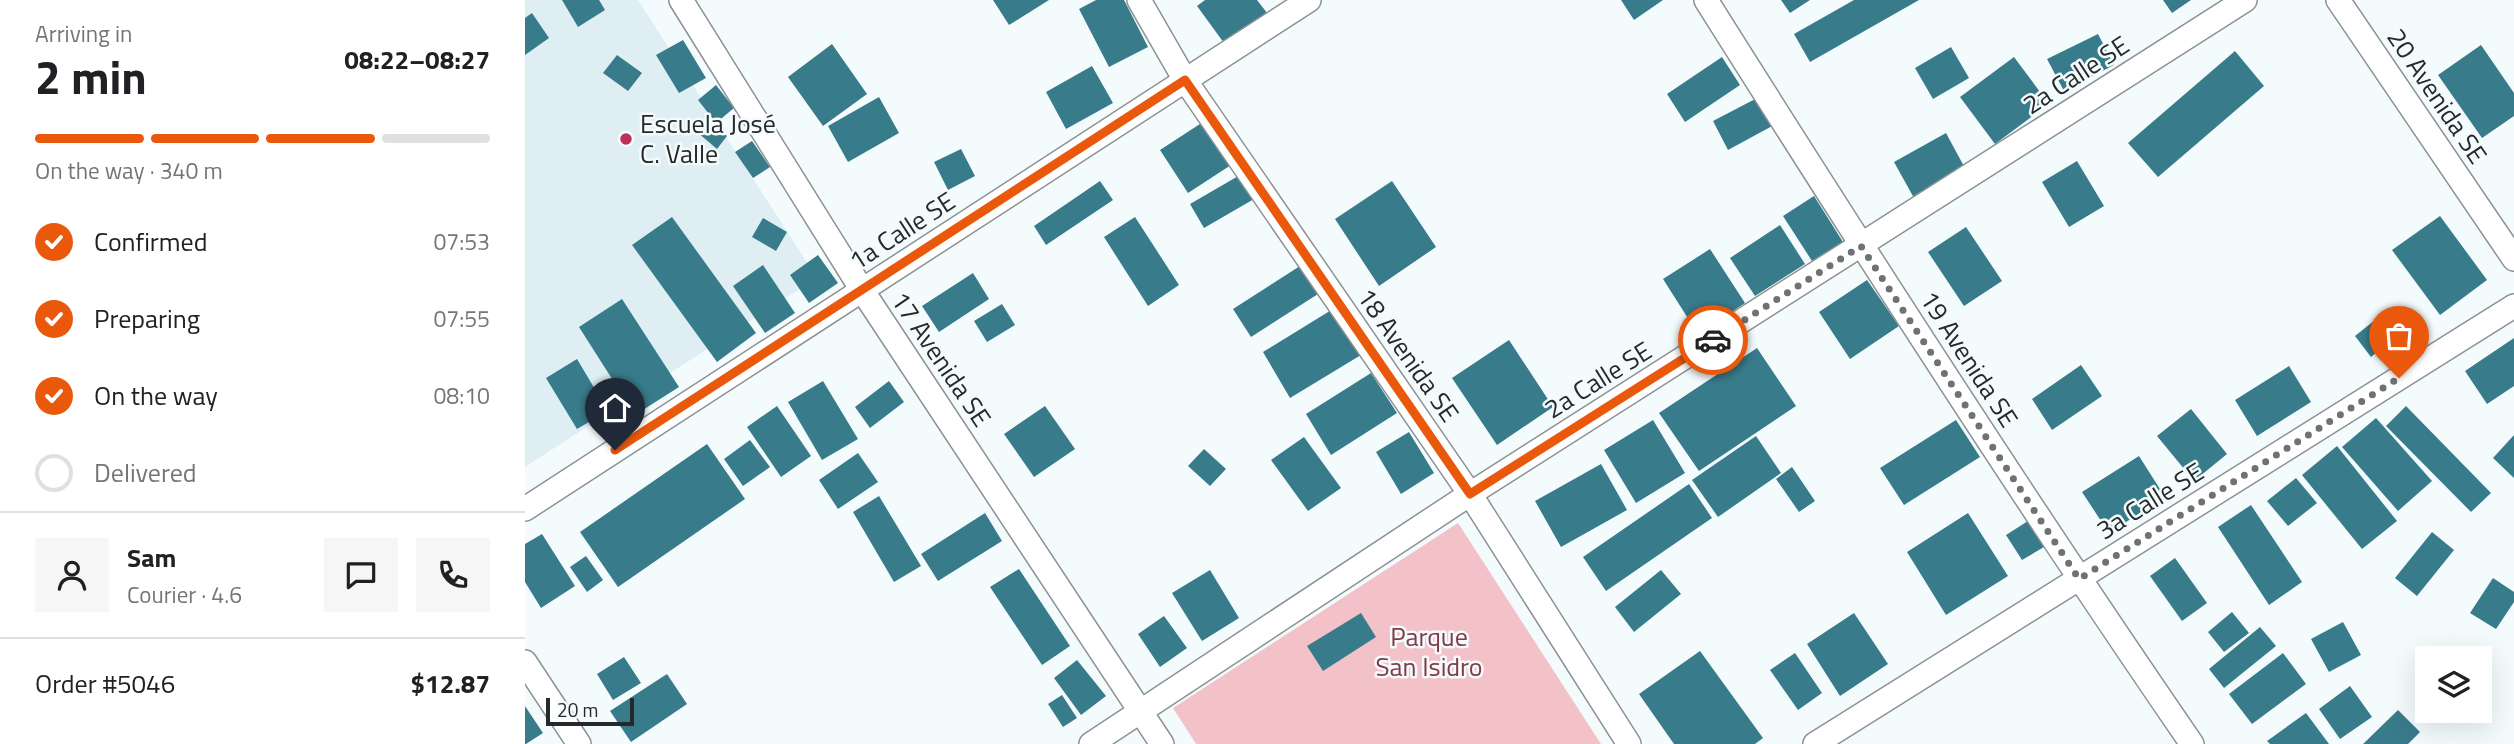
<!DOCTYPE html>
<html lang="en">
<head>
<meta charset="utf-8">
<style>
	:root { --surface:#fff; --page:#f6f6f6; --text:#202124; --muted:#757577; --line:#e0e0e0; --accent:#ea580c }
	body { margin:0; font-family:"Titillium Web",sans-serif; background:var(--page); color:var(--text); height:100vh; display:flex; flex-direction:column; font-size:26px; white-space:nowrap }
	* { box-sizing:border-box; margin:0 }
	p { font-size:23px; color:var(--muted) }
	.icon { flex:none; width:38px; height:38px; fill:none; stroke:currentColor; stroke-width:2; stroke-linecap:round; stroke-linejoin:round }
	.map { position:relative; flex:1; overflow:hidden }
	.details { display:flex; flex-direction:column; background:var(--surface); width:525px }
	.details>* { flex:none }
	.tools { position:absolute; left:1890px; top:646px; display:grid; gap:14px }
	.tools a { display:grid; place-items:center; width:77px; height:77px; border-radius:0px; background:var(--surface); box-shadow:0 7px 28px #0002; font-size:35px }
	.scale { position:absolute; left:21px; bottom:18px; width:88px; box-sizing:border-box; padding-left:7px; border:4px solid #26292a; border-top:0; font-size:19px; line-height:24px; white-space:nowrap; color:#26292a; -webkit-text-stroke:5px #f4fbfd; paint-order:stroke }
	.pin { position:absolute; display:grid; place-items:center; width:60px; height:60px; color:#fff; margin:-72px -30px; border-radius:50% 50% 50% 0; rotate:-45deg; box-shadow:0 0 7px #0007 }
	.pin .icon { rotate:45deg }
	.courier { position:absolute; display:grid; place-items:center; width:70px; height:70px; margin:-35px; border:5px solid #ea580c; border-radius:50%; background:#fff; color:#222; box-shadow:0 2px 9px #0007 }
	.overview em { font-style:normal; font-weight:700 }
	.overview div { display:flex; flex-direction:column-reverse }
	.overview { display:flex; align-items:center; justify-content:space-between; height:119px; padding:0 35px }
	h1 { font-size:46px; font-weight:700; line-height:52px }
	.bar { display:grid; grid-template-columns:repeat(4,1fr); gap:10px 7px; align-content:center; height:84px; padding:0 35px }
	.bar i { height:9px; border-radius:5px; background:var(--line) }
	.bar .selected { background:var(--accent) }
	.bar p { grid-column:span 4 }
	.line { display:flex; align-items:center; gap:18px; padding:0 35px; border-top:2px solid var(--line) }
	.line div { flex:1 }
	.round { display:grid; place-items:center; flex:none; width:74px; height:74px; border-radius:0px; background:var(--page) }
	ol { padding:0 35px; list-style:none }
	li { display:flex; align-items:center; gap:21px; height:77px }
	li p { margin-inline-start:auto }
	li .icon { padding:7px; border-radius:50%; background:var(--accent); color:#fff; stroke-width:4 }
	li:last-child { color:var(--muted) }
	li i { width:38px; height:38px; border:4px solid var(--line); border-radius:50% }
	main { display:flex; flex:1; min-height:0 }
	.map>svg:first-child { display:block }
	.built { fill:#deeef2 }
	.green { fill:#f3c2c8 }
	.building { fill:#387b8b }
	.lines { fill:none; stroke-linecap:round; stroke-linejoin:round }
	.street-casing { stroke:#8c9294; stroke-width:26 }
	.street { stroke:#fff; stroke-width:23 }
	.done { stroke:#6e7274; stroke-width:7; stroke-dasharray:0 12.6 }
	.route { stroke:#ea580c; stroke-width:9 }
	.poi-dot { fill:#bf3058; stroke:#f4fbfd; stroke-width:2.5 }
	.labels { text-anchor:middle; stroke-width:5; stroke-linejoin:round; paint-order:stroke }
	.street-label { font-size:26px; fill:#26292a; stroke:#f4fbfd }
	.poi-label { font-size:26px; fill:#26292a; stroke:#f4fbfd; text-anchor:start }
	.park-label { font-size:26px; fill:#823948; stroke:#f4fbfd }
</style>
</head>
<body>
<main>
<section class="details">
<div class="overview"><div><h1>2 min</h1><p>Arriving in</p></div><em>08:22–08:27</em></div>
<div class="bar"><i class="selected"></i><i class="selected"></i><i class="selected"></i><i></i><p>On the way · 340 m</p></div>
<ol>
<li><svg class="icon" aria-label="check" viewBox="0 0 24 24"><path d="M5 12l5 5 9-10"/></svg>Confirmed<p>07:53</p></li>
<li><svg class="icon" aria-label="check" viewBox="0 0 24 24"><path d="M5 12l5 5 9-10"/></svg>Preparing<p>07:55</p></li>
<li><svg class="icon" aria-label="check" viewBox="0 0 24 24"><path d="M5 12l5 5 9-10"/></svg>On the way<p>08:10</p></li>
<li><i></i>Delivered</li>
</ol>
<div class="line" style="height:126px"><a class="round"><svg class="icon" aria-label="person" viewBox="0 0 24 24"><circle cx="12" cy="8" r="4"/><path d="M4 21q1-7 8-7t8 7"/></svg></a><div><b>Sam</b><p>Courier · 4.6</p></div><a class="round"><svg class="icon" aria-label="chat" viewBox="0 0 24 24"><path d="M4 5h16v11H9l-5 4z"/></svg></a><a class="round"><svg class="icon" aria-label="phone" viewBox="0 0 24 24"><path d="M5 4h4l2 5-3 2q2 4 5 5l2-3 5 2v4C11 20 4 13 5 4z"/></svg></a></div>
<div class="line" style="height:91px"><div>Order #5046</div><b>$12.87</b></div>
</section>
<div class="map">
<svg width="1989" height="744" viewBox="0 0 1989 744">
	<rect width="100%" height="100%" fill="#f4fbfd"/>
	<!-- built -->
	<path class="built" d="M0,0H113L292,278L0,467Z"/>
	<!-- green -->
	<path class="green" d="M933,523L1076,744H671L648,708Z"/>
	<!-- building -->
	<path class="building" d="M37,0H74L80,10L53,27Z
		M468,0H524L484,25Z
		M571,0H599L623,47L584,67L554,9Z
		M680,0H732L742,13L699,43L672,6Z
		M1096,0H1138L1109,20Z
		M1256,0H1285L1265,13Z
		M1329,0H1394L1285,62L1269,34Z
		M1638,0H1666L1647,13Z
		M7,13L24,38L0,55V18Z
		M1573,34L1589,65L1539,91L1522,59Z
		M158,40L181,78L154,93L131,55Z
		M307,44L342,94L298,126L263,77Z
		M1956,45L1989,93V116L1957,138L1913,75Z
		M1426,47L1444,78L1408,99L1390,68Z
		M1710,51L1739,86L1633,177L1603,143Z
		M92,55L117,73L103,91L78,73Z
		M1197,57L1215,85L1160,122L1142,94Z
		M1489,57L1524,104L1470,144L1435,97Z
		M567,66L588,103L541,129L521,92Z
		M191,85L209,108L191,123L173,100Z
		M354,97L374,133L323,162L303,126Z
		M1234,97L1249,125L1203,150L1188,121Z
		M182,120L202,136L192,149L172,132Z
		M678,122L706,165L663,193L635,150Z
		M1421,133L1441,170L1389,198L1369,162Z
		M227,141L245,167L228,178L210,152Z
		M436,149L450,176L423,190L409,162Z
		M1552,161L1579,206L1544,227L1517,182Z
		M715,175L729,199L679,228L665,204Z
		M575,181L588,200L521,245L509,226Z
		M867,181L911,247L854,286L810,219Z
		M1289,196L1318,242L1287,261L1258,216Z
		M1915,216L1962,280L1915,315L1867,250Z
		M147,217L231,333L192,362L107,245Z
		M610,217L654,285L623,306L579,237Z
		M238,218L262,232L251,251L227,237Z
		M1255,225L1280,264L1230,296L1205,258Z
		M1441,227L1477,281L1439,306L1403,252Z
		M1185,249L1220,303L1173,334L1138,279Z
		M293,255L313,283L284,303L265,275Z
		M238,265L270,313L240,333L208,286Z
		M775,266L793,294L726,337L708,309Z
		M448,273L464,299L414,332L397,306Z
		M1342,280L1374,326L1325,359L1294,312Z
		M97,299L154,387L110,415L54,327Z
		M477,304L490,325L462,342L449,321Z
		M808,309L836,355L765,398L738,352Z
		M1850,320L1866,340L1846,357L1830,336Z
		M1989,338V386L1962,404L1940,371Z
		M984,340L1028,407L972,445L927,378Z
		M1232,348L1271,406L1174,471L1134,413Z
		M52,359L83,411L52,429L21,378Z
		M1556,365L1577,396L1527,430L1507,399Z
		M1764,366L1786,402L1732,436L1710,400Z
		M846,373L872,413L806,455L781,414Z
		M298,381L333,439L297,460L263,402Z
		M364,381L379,402L345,428L330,407Z
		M252,406L286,456L256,477L222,427Z
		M520,406L550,449L509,477L479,434Z
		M1881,406L1966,493L1946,512L1861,426Z
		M1666,409L1702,454L1669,481L1632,436Z
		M1851,418L1907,481L1873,511L1817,447Z
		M1128,420L1160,473L1111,503L1079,450Z
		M1431,420L1455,457L1379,505L1355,468Z
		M884,432L909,473L876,494L851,452Z
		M1989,435V478L1968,458Z
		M1231,436L1256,473L1193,517L1167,480Z
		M779,437L816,488L783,511L746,460Z
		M225,440L245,467L218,486L199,459Z
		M182,444L220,499L93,587L55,532Z
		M1812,446L1872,521L1837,549L1777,475Z
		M679,449L701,469L685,486L663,466Z
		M333,453L353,482L313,509L294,480Z
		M1614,456L1640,497L1584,533L1557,492Z
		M1076,464L1102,510L1036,547L1010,501Z
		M1267,467L1290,501L1274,512L1251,479Z
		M1771,478L1792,503L1763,526L1742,501Z
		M1164,484L1187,518L1081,591L1058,557Z
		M354,496L396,566L369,582L328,512Z
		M1726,505L1777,582L1744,605L1693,527Z
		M460,513L477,541L413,581L396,554Z
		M1443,513L1483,576L1421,615L1382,552Z
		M1503,521L1519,547L1497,560L1481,535Z
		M1907,532L1929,550L1892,596L1870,578Z
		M17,534L50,586L16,608L0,582V544Z
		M61,556L78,580L62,592L45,567Z
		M1650,558L1682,603L1657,621L1625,576Z
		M494,569L545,646L517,665L465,587Z
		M685,570L714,618L677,641L647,593Z
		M1136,570L1156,594L1109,632L1090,607Z
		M1968,578L1989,592V602L1971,629L1945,613Z
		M1707,612L1724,633L1699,652L1683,632Z
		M836,613L851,637L798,671L782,646Z
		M1329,613L1363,664L1315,696L1282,644Z
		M639,616L662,648L635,667L613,634Z
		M1818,622L1836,655L1804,672L1786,639Z
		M1735,627L1751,646L1699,688L1684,669Z
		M1175,651L1238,738L1230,744H1149L1114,694Z
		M1270,653L1297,693L1273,710L1245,670Z
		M1758,653L1781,684L1727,724L1704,694Z
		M99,657L116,683L88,700L72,674Z
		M552,660L581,696L556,715L529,678Z
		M142,674L162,704L106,742L85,711Z
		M1825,686L1847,717L1815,739L1794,709Z
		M537,695L552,718L538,727L523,704Z
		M0,706L18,733L1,744H0Z
		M1873,710L1895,732L1883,744H1838Z
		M1781,713L1804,744H1745L1742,741Z"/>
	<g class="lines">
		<defs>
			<path id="street" d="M156,0L337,290L637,744
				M614,0L660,80L945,494L1104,744
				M1181,0C1339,251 1499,500 1667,744
				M1813,0L1989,259
				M0,509L784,0
				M0,662L54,744
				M566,744L945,494L1720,0
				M1290,744L1989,306"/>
		</defs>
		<!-- street casing -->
		<use href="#street" class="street-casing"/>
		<!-- street -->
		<use href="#street" class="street"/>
	</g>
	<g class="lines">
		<!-- done -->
		<path class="done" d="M1188,340L1336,246L1554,579L1874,378"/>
		<!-- route -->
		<path class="route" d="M90,450L660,80L945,494L1188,340"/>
	</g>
	<!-- markers -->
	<circle class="poi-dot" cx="101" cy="139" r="7"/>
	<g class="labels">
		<!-- street labels -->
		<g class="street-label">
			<text transform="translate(1551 75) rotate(-33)" y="9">2a Calle SE</text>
			<text transform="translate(1912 96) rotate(56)" y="9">20 Avenida SE</text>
			<text transform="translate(377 231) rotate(-33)" y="9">1a Calle SE</text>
			<text transform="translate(883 355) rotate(55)" y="9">18 Avenida SE</text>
			<text transform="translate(416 359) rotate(56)" y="9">17 Avenida SE</text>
			<text transform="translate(1444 359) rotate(57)" y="9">19 Avenida SE</text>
			<text transform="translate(1073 380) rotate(-32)" y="9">2a Calle SE</text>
			<text transform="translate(1625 501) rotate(-32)" y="9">3a Calle SE</text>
		</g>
		<!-- poi labels -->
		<g class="poi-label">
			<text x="115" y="133">Escuela José<tspan x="115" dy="30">C. Valle</tspan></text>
		</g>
		<!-- park labels -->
		<g class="park-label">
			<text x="904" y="646">Parque<tspan x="904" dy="30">San Isidro</tspan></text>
		</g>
	</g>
</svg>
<div class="tools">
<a><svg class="icon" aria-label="layers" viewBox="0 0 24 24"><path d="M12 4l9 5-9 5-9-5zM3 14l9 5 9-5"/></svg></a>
</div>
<div class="scale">20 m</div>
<div class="pin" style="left:1874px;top:378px;background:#ea580c"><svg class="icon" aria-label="bag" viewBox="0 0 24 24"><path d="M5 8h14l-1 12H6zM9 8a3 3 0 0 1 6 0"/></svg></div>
<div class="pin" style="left:90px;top:450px;background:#1f2937"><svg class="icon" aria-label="home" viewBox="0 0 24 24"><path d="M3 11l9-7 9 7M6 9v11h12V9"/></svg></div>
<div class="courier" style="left:1188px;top:340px"><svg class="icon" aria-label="car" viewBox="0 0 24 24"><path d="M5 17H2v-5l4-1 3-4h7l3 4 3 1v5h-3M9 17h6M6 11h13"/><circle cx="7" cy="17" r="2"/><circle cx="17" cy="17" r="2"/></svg></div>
</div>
</main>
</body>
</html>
